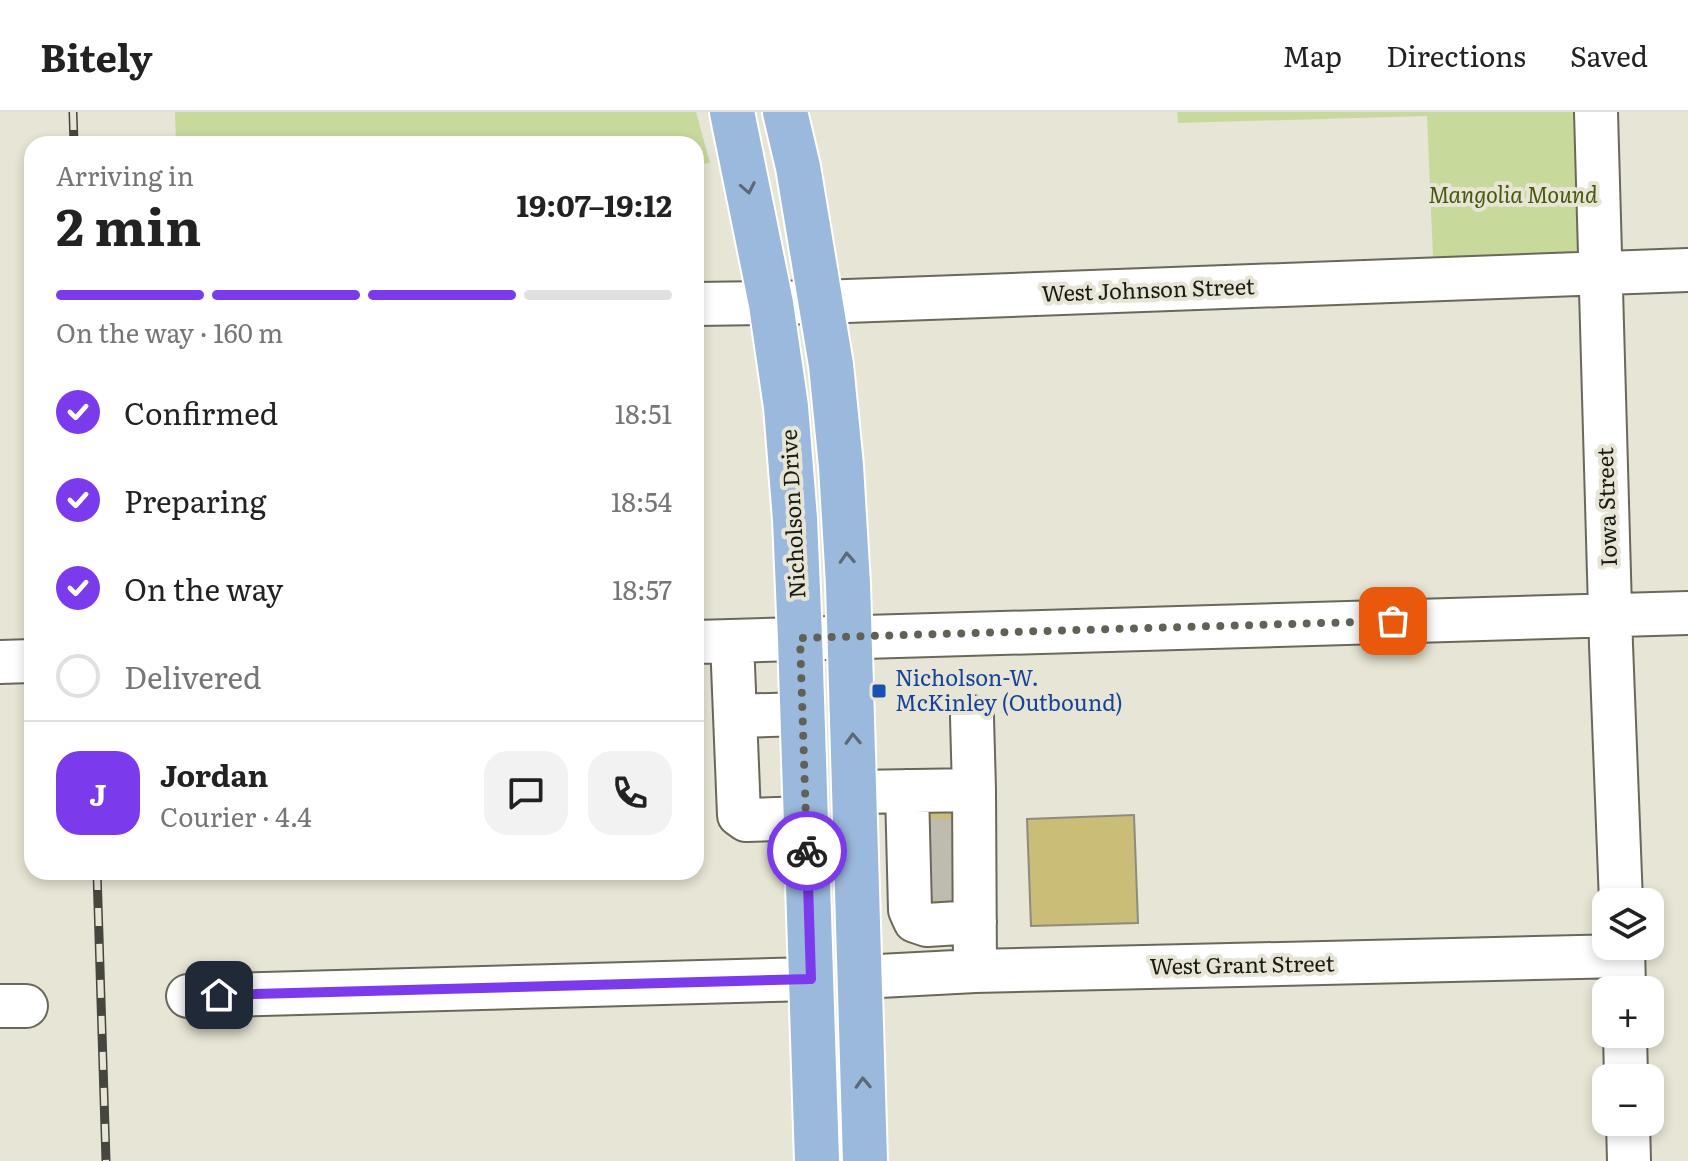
<!DOCTYPE html>
<html lang="en">
<head>
<meta charset="utf-8">
<style>
	:root { --surface:#fff; --page:#f2f2f2; --text:#222; --muted:#767676; --line:#e0e0e0; --accent:#7c3aed }
	body { margin:0; font-family:Literata,serif; background:var(--page); color:var(--text); height:100vh; display:flex; flex-direction:column; font-size:30px; white-space:nowrap }
	* { box-sizing:border-box; margin:0 }
	p { font-size:26px; color:var(--muted) }
	.icon { flex:none; width:44px; height:44px; fill:none; stroke:currentColor; stroke-width:2; stroke-linecap:round; stroke-linejoin:round }
	.map { position:relative; flex:1; overflow:hidden }
	.side { position:absolute; left:24px; top:24px; width:680px; height:744px; display:flex; flex-direction:column; background:var(--surface); border-radius:24px; box-shadow:0 4px 12px #0003 }
	.side>* { flex:none }
	.fabs { position:absolute; left:1592px; top:776px; display:grid; gap:16px }
	.fabs a { display:grid; place-items:center; width:72px; height:72px; border-radius:16px; background:var(--surface); box-shadow:0 4px 12px #0003; font-size:40px }
	.pin { position:absolute; display:grid; place-items:center; width:68px; height:68px; color:#fff; margin:-34px; border-radius:16px; box-shadow:0 4px 12px #0006 }
	.courier { position:absolute; display:grid; place-items:center; width:80px; height:80px; margin:-40px; border:6px solid #7c3aed; border-radius:50%; background:#fff; color:#222; box-shadow:0 2px 10px #0007 }
	.overview em { font-style:normal; font-weight:700 }
	.overview div { display:flex; flex-direction:column-reverse }
	.overview { display:flex; align-items:center; justify-content:space-between; height:136px; padding:0 32px }
	h1 { font-size:52px; font-weight:700; line-height:60px }
	.bar { display:grid; grid-template-columns:repeat(4,1fr); gap:12px 8px; align-content:center; height:96px; padding:0 32px }
	.bar i { height:10px; border-radius:6px; background:var(--line) }
	.bar .selected { background:var(--accent) }
	.bar p { grid-column:span 4 }
	.line { display:flex; align-items:center; gap:20px; padding:0 32px; border-top:2px solid var(--line) }
	.line div { flex:1 }
	.round { display:grid; place-items:center; flex:none; width:84px; height:84px; border-radius:24px; background:var(--page) }
	ol { padding:0 32px; list-style:none }
	li { display:flex; align-items:center; gap:24px; height:88px }
	li p { margin-inline-start:auto }
	li .icon { padding:8px; border-radius:50%; background:var(--accent); color:#fff; stroke-width:4 }
	li:last-child { color:var(--muted) }
	li i { width:44px; height:44px; border:4px solid var(--line); border-radius:50% }
	header { display:flex; align-items:center; gap:48px; box-sizing:border-box; height:112px; padding:0 40px; background:var(--surface); border-bottom:2px solid var(--line) }
	header strong { font-size:38px }
	nav { display:flex; gap:44px; margin-inline-start:auto; font-size:28px }
	.map>svg:first-child { display:block }
	.green { fill:#c8d99c }
	.building { fill:#cabd77; stroke:#8d8b7d; stroke-width:2 }
	.lines { fill:none; stroke-linecap:round; stroke-linejoin:round }
	.minor-tunnel { stroke:#bebcaf; stroke-width:42; stroke-dasharray:42 21; stroke-linecap:butt }
	.minor-casing { stroke:#6a685a; stroke-width:46 }
	.major-casing { stroke:#fff; stroke-width:48 }
	.minor { stroke:#fff; stroke-width:42 }
	.major { stroke:#9bb9dc; stroke-width:44 }
	.rail-casing { stroke:#46453e; stroke-width:9 }
	.rail { stroke:#e7e5d5; stroke-width:6; stroke-dasharray:18; stroke-linecap:butt }
	.oneway { stroke:#5b6a78 }
	.done { stroke:#626158; stroke-width:8; stroke-dasharray:0 14.4 }
	.route { stroke:#7c3aed; stroke-width:10 }
	.transit-dot { fill:#1a4fb4; stroke:#e7e5d5; stroke-width:3 }
	.labels { text-anchor:middle; stroke-width:8; stroke-linejoin:round; paint-order:stroke }
	.park-label { font-size:22px; font-style:italic; fill:#49580b; stroke:#e7e5d5 }
	.street-label { font-size:22px; fill:#1b1a15; stroke:#e7e5d5 }
	.transit-label { font-size:22px; fill:#164399; stroke:#e7e5d5; text-anchor:start }
</style>
</head>
<body>
<header>
<strong>Bitely</strong>
<nav><a>Map</a><a>Directions</a><a>Saved</a></nav>
</header>
<div class="map">
<svg width="1688" height="1049" viewBox="0 0 1688 1049">
	<rect width="100%" height="100%" fill="#e7e5d5"/>
	<!-- green -->
	<path class="green" d="M175,0H696L710,51L696,52V32H176Z
		M1177,0H1592L1601,161L1434,168L1427,4L1178,11Z"/>
	<!-- building -->
	<path class="building" d="M922,696H954L955,803L924,804Z
		M1134,703L1138,811L1031,814L1027,707Z"/>
	<g class="lines">
		<!-- minor-tunnel -->
		<path class="minor-tunnel" d="M923,728H954
			M924,768L955,767"/>
		<defs>
			<path id="minor" d="M1596,0L1611,533L1621,790
				M696,192L820,190L1688,158
				M732,529L739,703L746,708L806,706
				M696,530L1688,501
				M0,550L32,549
				M735,604L802,602
				M972,605L974,678
				M907,679L910,798L915,809L927,813L975,810
				M855,680L974,678L975,859
				M1623,834L1624,878
				M860,865L975,859L1623,844
				M188,884L811,867
				M0,894H26
				M1625,922L1626,966
				M1628,1010L1629,1049"/>
			<path id="major" d="M732,0L771,192L786,295L795,407L800,526L817,1049
				M785,0L798,55L831,253L841,354L848,472L865,1049"/>
		</defs>
		<!-- minor casing -->
		<use href="#minor" class="minor-casing"/>
		<!-- major casing -->
		<use href="#major" class="major-casing"/>
		<!-- minor -->
		<use href="#minor" class="minor"/>
		<!-- major -->
		<use href="#major" class="major"/>
		<defs>
			<path id="rail" d="M73,0L74,32
				M97,760L106,1049"/>
		</defs>
		<!-- rail casing -->
		<use href="#rail" class="rail-casing"/>
		<!-- rail -->
		<use href="#rail" class="rail"/>
	</g>
	<!-- one-way arrows -->
	<defs><path id="oneway-chevron" d="M-2-3.5L2.5 0L-2 3.5" fill="none" stroke-width="1.6" stroke-linecap="round" stroke-linejoin="round" transform="scale(2)"/></defs>
	<g class="oneway">
		<use href="#oneway-chevron" transform="translate(748 76) rotate(79)"/>
		<use href="#oneway-chevron" transform="translate(847 446) rotate(-93)"/>
		<use href="#oneway-chevron" transform="translate(853 627) rotate(-92)"/>
		<use href="#oneway-chevron" transform="translate(863 971) rotate(-92)"/>
	</g>
	<g class="lines">
		<!-- done -->
		<path class="done" d="M807,739L800,526L1393,509"/>
		<!-- route -->
		<path class="route" d="M219,883L811,867L807,739"/>
	</g>
	<!-- markers -->
	<rect class="transit-dot" x="871" y="571" width="16" height="16" rx="4"/>
	<g class="labels">
		<!-- park labels -->
		<g class="park-label">
			<text x="1513" y="91">Mangolia Mound</text>
		</g>
		<!-- street labels -->
		<g class="street-label">
			<text transform="translate(1148 178) rotate(-2)" y="8">West Johnson Street</text>
			<text transform="translate(1607 395) rotate(-92)" y="8">Iowa Street</text>
			<text transform="translate(793 402) rotate(-93)" y="8">Nicholson Drive</text>
			<text transform="translate(1242 853) rotate(-1)" y="8">West Grant Street</text>
		</g>
		<!-- transit labels -->
		<g class="transit-label">
			<text x="895" y="574">Nicholson-W.<tspan x="895" dy="25">McKinley (Outbound)</tspan></text>
		</g>
	</g>
</svg>
<div class="fabs">
<a><svg class="icon" aria-label="layers" viewBox="0 0 24 24"><path d="M12 4l9 5-9 5-9-5zM3 14l9 5 9-5"/></svg></a>
<a>+</a>
<a>−</a>
</div>
<div class="pin" style="left:1393px;top:509px;background:#ea580c"><svg class="icon" aria-label="bag" viewBox="0 0 24 24"><path d="M5 8h14l-1 12H6zM9 8a3 3 0 0 1 6 0"/></svg></div>
<div class="pin" style="left:219px;top:883px;background:#1f2937"><svg class="icon" aria-label="home" viewBox="0 0 24 24"><path d="M3 11l9-7 9 7M6 9v11h12V9"/></svg></div>
<div class="courier" style="left:807px;top:739px"><svg class="icon" aria-label="bike" viewBox="0 0 24 24"><circle cx="6" cy="16" r="4"/><circle cx="18" cy="16" r="4"/><path d="M6 16l4-8h5l3 8M10 8l3 8H6M13 5h3"/></svg></div>
<section class="side">
<div class="overview"><div><h1>2 min</h1><p>Arriving in</p></div><em>19:07–19:12</em></div>
<div class="bar"><i class="selected"></i><i class="selected"></i><i class="selected"></i><i></i><p>On the way · 160 m</p></div>
<ol>
<li><svg class="icon" aria-label="check" viewBox="0 0 24 24"><path d="M5 12l5 5 9-10"/></svg>Confirmed<p>18:51</p></li>
<li><svg class="icon" aria-label="check" viewBox="0 0 24 24"><path d="M5 12l5 5 9-10"/></svg>Preparing<p>18:54</p></li>
<li><svg class="icon" aria-label="check" viewBox="0 0 24 24"><path d="M5 12l5 5 9-10"/></svg>On the way<p>18:57</p></li>
<li><i></i>Delivered</li>
</ol>
<div class="line" style="height:144px"><b class="round" style="background:var(--accent);color:#fff">J</b><div><b>Jordan</b><p>Courier · 4.4</p></div><a class="round"><svg class="icon" aria-label="chat" viewBox="0 0 24 24"><path d="M4 5h16v11H9l-5 4z"/></svg></a><a class="round"><svg class="icon" aria-label="phone" viewBox="0 0 24 24"><path d="M5 4h4l2 5-3 2q2 4 5 5l2-3 5 2v4C11 20 4 13 5 4z"/></svg></a></div>
</section>
</div>
</body>
</html>
